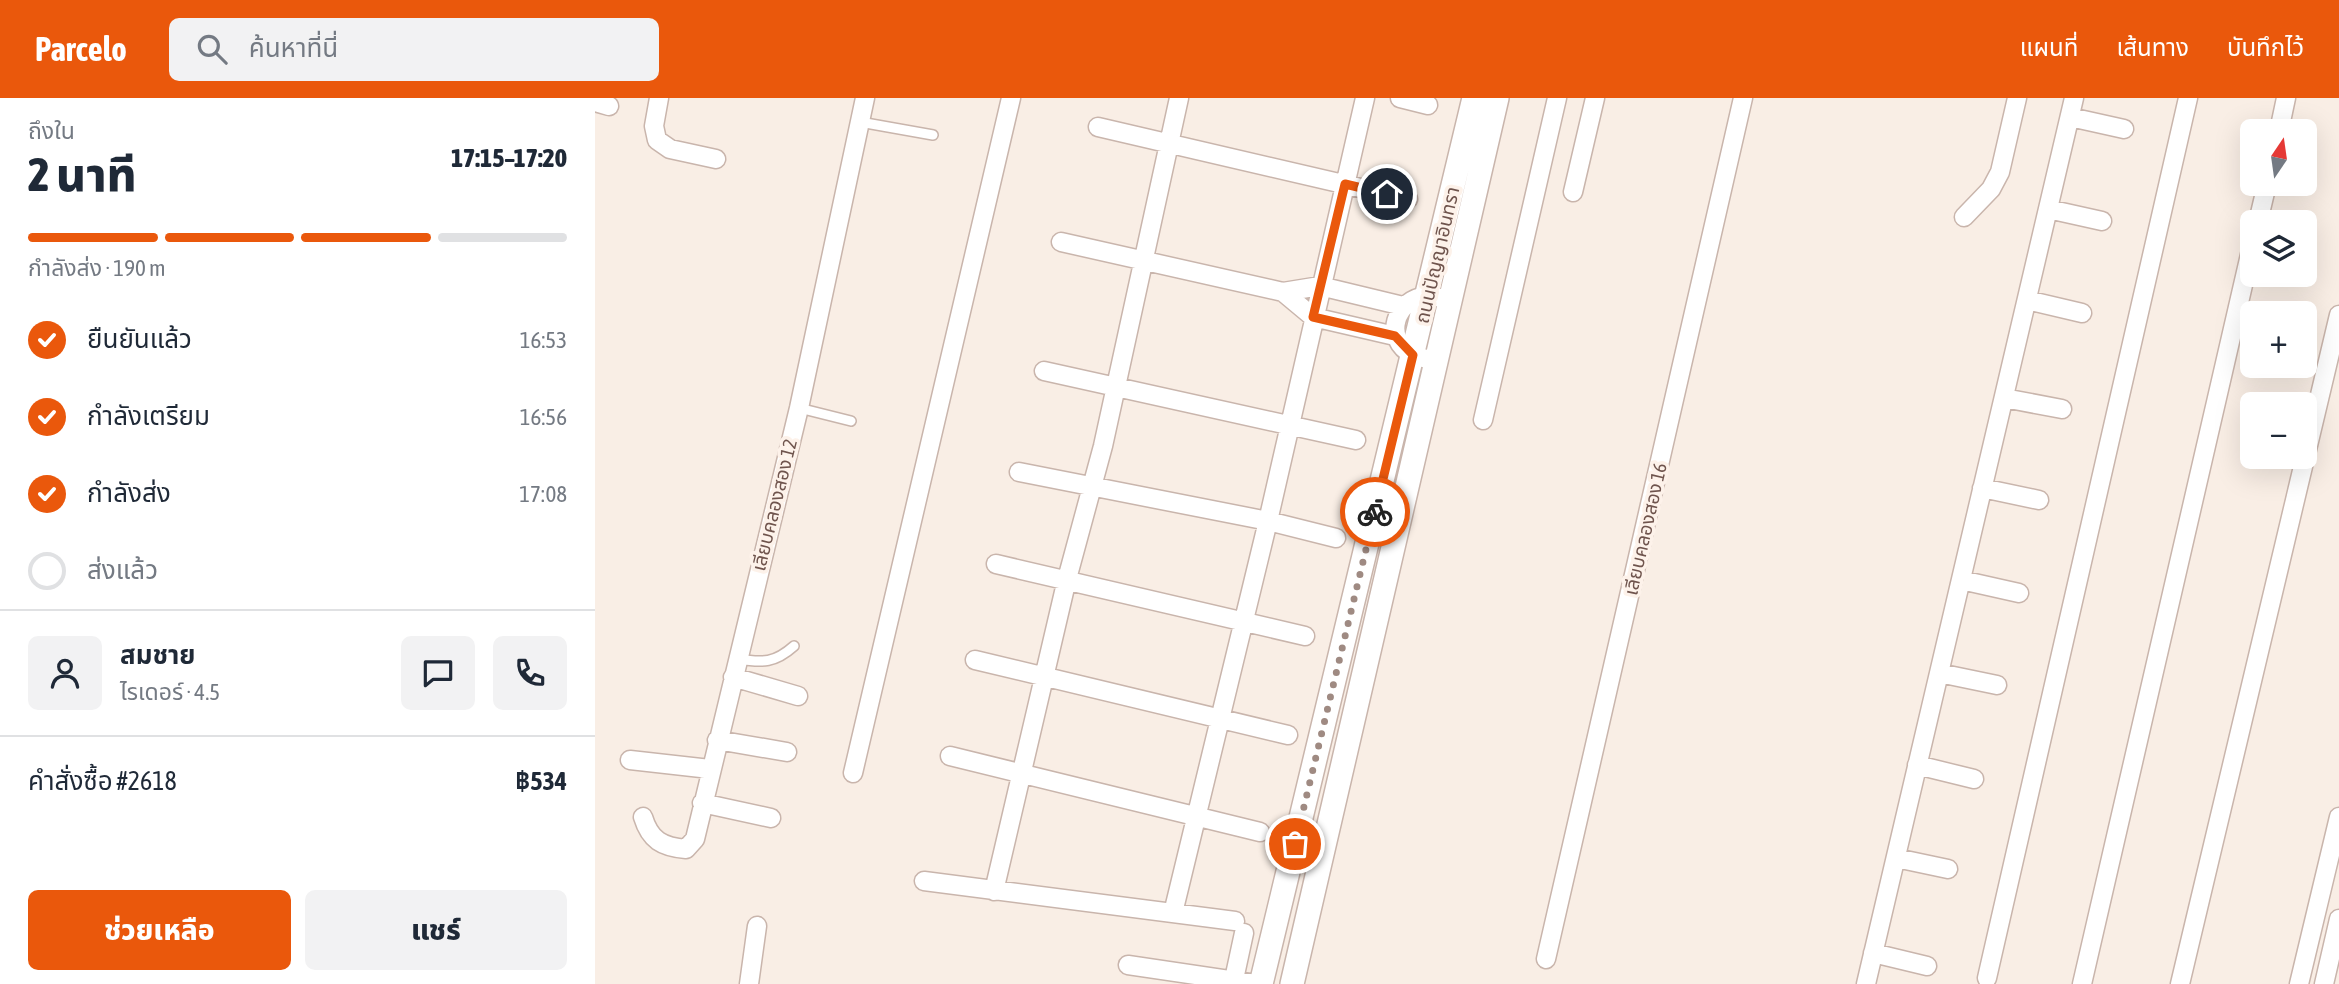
<!DOCTYPE html>
<html lang="th">
<head>
<meta charset="utf-8">
<style>
	:root { --surface:#fff; --page:#f2f2f3; --text:#1f2937; --muted:#747a83; --line:#e0e1e3; --accent:#ea580c }
	body { margin:0; font-family:"Asap Condensed","Noto Sans Thai",sans-serif; background:var(--page); color:var(--text); height:100vh; display:flex; flex-direction:column; font-size:26px; white-space:nowrap }
	* { box-sizing:border-box; margin:0 }
	p { font-size:23px; color:var(--muted) }
	.icon { flex:none; width:38px; height:38px; fill:none; stroke:currentColor; stroke-width:2; stroke-linecap:round; stroke-linejoin:round }
	.map { position:relative; flex:1; overflow:hidden }
	.sheet { display:flex; flex-direction:column; background:var(--surface); width:595px }
	.sheet>* { flex:none }
	.needle { width:46px; rotate:13deg }
	.controls { position:absolute; left:1645px; top:21px; display:grid; gap:14px }
	.controls a { display:grid; place-items:center; width:77px; height:77px; border-radius:10px; background:var(--surface); box-shadow:0 7px 28px #0002; font-size:35px }
	.pin { position:absolute; display:grid; place-items:center; width:60px; height:60px; color:#fff; margin:-30px; border:4px solid #fff; border-radius:50%; box-shadow:0 2px 7px #0007 }
	.courier { position:absolute; display:grid; place-items:center; width:70px; height:70px; margin:-35px; border:5px solid #ea580c; border-radius:50%; background:#fff; color:#222; box-shadow:0 2px 9px #0007 }
	.summary em { font-style:normal; font-weight:800 }
	.summary div { display:flex; flex-direction:column-reverse }
	.summary { display:flex; align-items:center; justify-content:space-between; height:119px; padding:0 28px }
	h1 { font-size:46px; font-weight:800; line-height:52px }
	.bar { display:grid; grid-template-columns:repeat(4,1fr); gap:10px 7px; align-content:center; height:84px; padding:0 28px }
	.bar i { height:9px; border-radius:5px; background:var(--line) }
	.bar .on { background:var(--accent) }
	.bar p { grid-column:span 4 }
	.line { display:flex; align-items:center; gap:18px; padding:0 28px; border-top:2px solid var(--line) }
	.line div { flex:1 }
	.round { display:grid; place-items:center; flex:none; width:74px; height:74px; border-radius:10px; background:var(--page) }
	ol { padding:0 28px; list-style:none }
	li { display:flex; align-items:center; gap:21px; height:77px }
	li p { margin-inline-start:auto }
	li .icon { padding:7px; border-radius:50%; background:var(--accent); color:#fff; stroke-width:4 }
	li:last-child { color:var(--muted) }
	li i { width:38px; height:38px; border:4px solid var(--line); border-radius:50% }
	.action { display:flex; gap:14px; margin-top:auto; padding:14px 28px }
	.action a { flex:1; height:80px; border-radius:10px; background:var(--accent); color:#fff; font-size:28px; font-weight:800; line-height:80px; text-align:center }
	.action a+a { background:var(--page); color:var(--text) }
	header { display:flex; align-items:center; gap:42px; box-sizing:border-box; height:98px; padding:0 35px; background:var(--accent); color:#fff }
	header strong { font-size:33px }
	nav { display:flex; gap:38px; margin-inline-start:auto; font-size:24px }
	.search { width:490px; height:63px; background:var(--page); display:flex; align-items:center; gap:18px; box-sizing:border-box; padding:0 24px; border-radius:10px; color:var(--muted); font-size:26px }
	main { display:flex; flex:1; min-height:0 }
	.map>svg:first-child { display:block }
	.lines { fill:none; stroke-linecap:round; stroke-linejoin:round }
	.service-casing { stroke:#c9b5ac; stroke-width:12 }
	.minor-casing { stroke:#c9b5ac; stroke-width:21 }
	.tertiary-casing { stroke:#c9b5ac; stroke-width:26 }
	.service { stroke:#fff; stroke-width:9 }
	.minor { stroke:#fff; stroke-width:18 }
	.tertiary { stroke:#fff; stroke-width:23 }
	.done { stroke:#9f8a82; stroke-width:7; stroke-dasharray:0 12.6 }
	.route { stroke:#ea580c; stroke-width:9 }
	.labels { text-anchor:middle; stroke-width:7; stroke-linejoin:round; paint-order:stroke }
	.street-label { font-size:19px; fill:#6f544d; stroke:#fdf2ea }
</style>
</head>
<body>
<header>
<strong>Parcelo</strong>
<div class="search"><svg class="icon" aria-label="search" viewBox="0 0 24 24"><circle cx="10" cy="10" r="6"/><path d="M15 15l6 6"/></svg>ค้นหาที่นี่</div>
<nav><a>แผนที่</a><a>เส้นทาง</a><a>บันทึกไว้</a></nav>
</header>
<main>
<section class="sheet">
<div class="summary"><div><h1>2 นาที</h1><p>ถึงใน</p></div><em>17:15–17:20</em></div>
<div class="bar"><i class="on"></i><i class="on"></i><i class="on"></i><i></i><p>กำลังส่ง · 190 m</p></div>
<ol>
<li><svg class="icon" aria-label="check" viewBox="0 0 24 24"><path d="M5 12l5 5 9-10"/></svg>ยืนยันแล้ว<p>16:53</p></li>
<li><svg class="icon" aria-label="check" viewBox="0 0 24 24"><path d="M5 12l5 5 9-10"/></svg>กำลังเตรียม<p>16:56</p></li>
<li><svg class="icon" aria-label="check" viewBox="0 0 24 24"><path d="M5 12l5 5 9-10"/></svg>กำลังส่ง<p>17:08</p></li>
<li><i></i>ส่งแล้ว</li>
</ol>
<div class="line" style="height:126px"><a class="round"><svg class="icon" aria-label="person" viewBox="0 0 24 24"><circle cx="12" cy="8" r="4"/><path d="M4 21q1-7 8-7t8 7"/></svg></a><div><b>สมชาย</b><p>ไรเดอร์ · 4.5</p></div><a class="round"><svg class="icon" aria-label="chat" viewBox="0 0 24 24"><path d="M4 5h16v11H9l-5 4z"/></svg></a><a class="round"><svg class="icon" aria-label="phone" viewBox="0 0 24 24"><path d="M5 4h4l2 5-3 2q2 4 5 5l2-3 5 2v4C11 20 4 13 5 4z"/></svg></a></div>
<div class="line" style="height:91px"><div>คำสั่งซื้อ #2618</div><b>฿534</b></div>
<div class="action"><a>ช่วยเหลือ</a><a>แชร์</a></div>
</section>
<div class="map">
<svg width="1744" height="886" viewBox="0 0 1744 886">
	<rect width="100%" height="100%" fill="#f9eee5"/>
	<g class="lines">
		<defs>
			<path id="service" d="M265,24L338,37
				M204,310L256,323
				M143,561C168,565 180,565 199,548"/>
			<path id="minor" d="M64,0L59,28L62,42L75,51L121,61
				M805,0L833,7
				M0,4L14,8
				M1475,19L1529,31
				M503,29L813,101
				M1684,33L1691,0
				M978,94L1000,0
				M1453,111L1507,123
				M1369,119L1396,91L1405,74L1422,0
				M1663,124L1672,86
				M466,144L688,194L725,188L808,208
				M688,194L718,219L800,238
				M1432,202L1487,215
				M840,262C833,261 824,260 818,257C787,241 800,201 832,198C839,197 848,201 854,203
				M449,273L761,342
				M1409,300L1467,311
				M888,322L962,0
				M424,374L673,423L741,440
				M1387,390L1444,402
				M401,466L710,538
				M1366,482L1424,495
				M380,562L693,637
				M1344,575L1402,587
				M138,579L203,598
				M122,642L192,654
				M355,658L665,734
				M35,662L115,671
				M1322,667L1379,681
				M258,675L416,0
				M107,705L176,720
				M48,719C55,742 67,749 91,751L100,741L204,310L270,0
				M1301,760L1353,771
				M329,783L640,823
				M399,793L472,481L508,348L584,0
				M578,815L673,423L770,0
				M1278,855L1332,868
				M951,861L1148,0
				M533,867L661,886
				M1392,880L1593,0
				M154,886L162,828
				M638,886L649,835
				M1271,886L1479,0
				M1487,886L1657,148
				M1585,886L1744,217
				M1704,886L1744,719
				M1729,886L1744,821"/>
			<path id="tertiary" d="M666,886L879,0
				M697,886L902,0"/>
		</defs>
		<!-- service casing -->
		<use href="#service" class="service-casing"/>
		<!-- minor casing -->
		<use href="#minor" class="minor-casing"/>
		<!-- tertiary casing -->
		<use href="#tertiary" class="tertiary-casing"/>
		<!-- service -->
		<use href="#service" class="service"/>
		<!-- minor -->
		<use href="#minor" class="minor"/>
		<!-- tertiary -->
		<use href="#tertiary" class="tertiary"/>
	</g>
	<g class="lines">
		<!-- done -->
		<path class="done" d="M700,746L780,414"/>
		<!-- route -->
		<path class="route" d="M780,414L818,257L800,238L718,219L750,86L792,96"/>
	</g>
	<g class="labels">
		<!-- street labels -->
		<g class="street-label">
			<text transform="translate(842 157) rotate(-77)" y="7">ถนนปัญญาอินทรา</text>
			<text transform="translate(179 407) rotate(-76)" y="7">เลียบคลองสอง 12</text>
			<text transform="translate(1050 431) rotate(-77)" y="7">เลียบคลองสอง 16</text>
		</g>
	</g>
</svg>
<div class="controls">
<a><svg class="needle" viewBox="-14 -14 28 28"><path d="M0-13l5 13h-10z" fill="#e53935"/><path d="M0 13l5-13h-10z" fill="#747a83"/></svg></a>
<a><svg class="icon" aria-label="layers" viewBox="0 0 24 24"><path d="M12 4l9 5-9 5-9-5zM3 14l9 5 9-5"/></svg></a>
<a>+</a>
<a>−</a>
</div>
<div class="pin" style="left:700px;top:746px;background:#ea580c"><svg class="icon" aria-label="bag" viewBox="0 0 24 24"><path d="M5 8h14l-1 12H6zM9 8a3 3 0 0 1 6 0"/></svg></div>
<div class="pin" style="left:792px;top:96px;background:#1f2937"><svg class="icon" aria-label="home" viewBox="0 0 24 24"><path d="M3 11l9-7 9 7M6 9v11h12V9"/></svg></div>
<div class="courier" style="left:780px;top:414px"><svg class="icon" aria-label="bike" viewBox="0 0 24 24"><circle cx="6" cy="16" r="4"/><circle cx="18" cy="16" r="4"/><path d="M6 16l4-8h5l3 8M10 8l3 8H6M13 5h3"/></svg></div>
</div>
</main>
</body>
</html>
